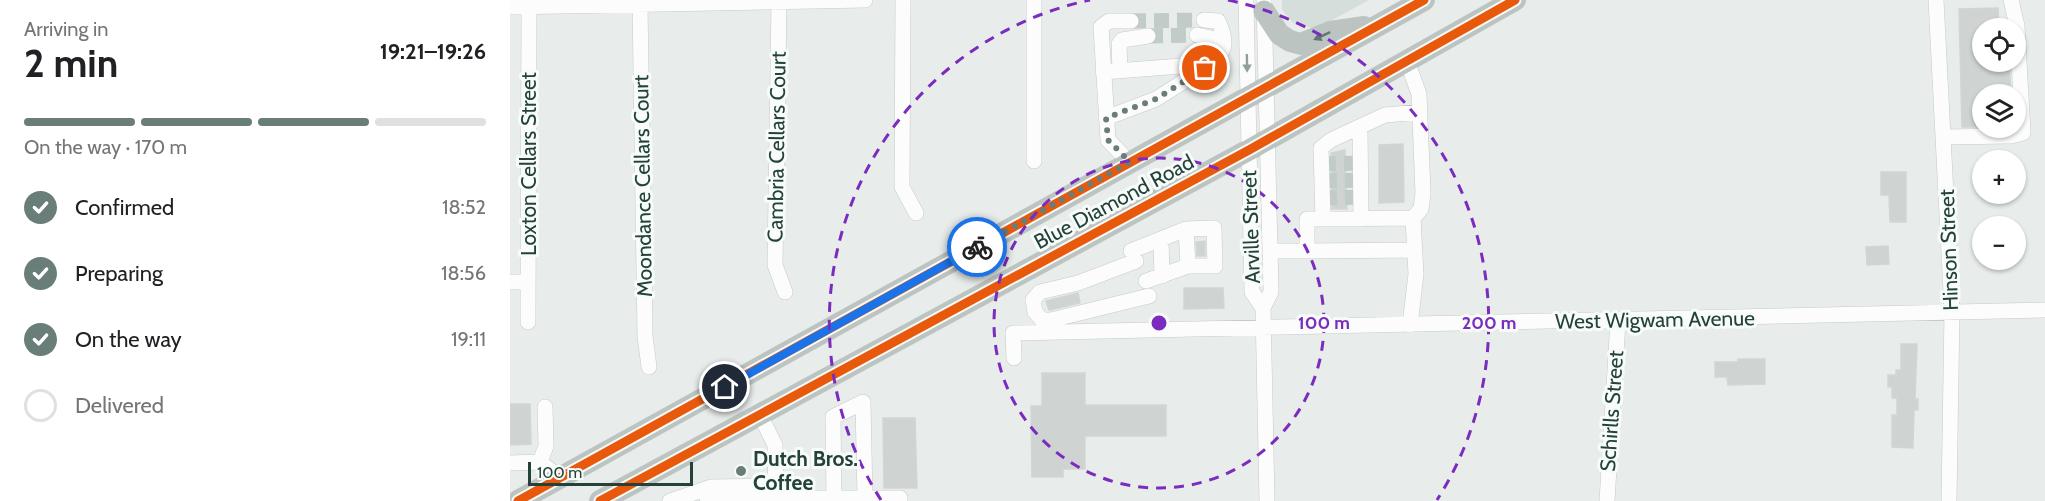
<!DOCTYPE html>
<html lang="en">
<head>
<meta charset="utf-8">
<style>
	:root { --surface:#fff; --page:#f6f6f6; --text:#202124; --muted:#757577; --line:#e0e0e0; --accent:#697e78 }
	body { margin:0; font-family:Cabin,sans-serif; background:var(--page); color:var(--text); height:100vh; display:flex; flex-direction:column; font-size:22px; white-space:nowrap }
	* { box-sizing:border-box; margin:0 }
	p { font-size:20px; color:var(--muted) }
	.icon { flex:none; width:33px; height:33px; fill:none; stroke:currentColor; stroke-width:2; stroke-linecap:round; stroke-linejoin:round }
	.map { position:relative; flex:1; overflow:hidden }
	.sheet { display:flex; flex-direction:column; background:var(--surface); width:510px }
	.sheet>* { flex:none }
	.controls { position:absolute; left:1462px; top:18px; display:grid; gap:12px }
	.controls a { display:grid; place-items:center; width:54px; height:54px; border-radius:50%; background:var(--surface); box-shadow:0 2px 4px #0004; font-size:30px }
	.scale { position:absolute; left:18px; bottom:15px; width:165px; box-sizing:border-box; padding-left:6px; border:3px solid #24423a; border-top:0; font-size:16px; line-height:21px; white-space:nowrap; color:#24423a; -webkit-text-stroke:4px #f7fbf9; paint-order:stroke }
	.pin { position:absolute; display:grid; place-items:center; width:51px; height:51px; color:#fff; margin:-26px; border:3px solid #fff; border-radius:50%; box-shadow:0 2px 6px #0007 }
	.courier { position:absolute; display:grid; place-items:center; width:60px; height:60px; margin:-30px; border:4px solid #1a73e8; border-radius:50%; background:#fff; color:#222; box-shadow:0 2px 8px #0007 }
	.overview em { font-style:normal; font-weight:700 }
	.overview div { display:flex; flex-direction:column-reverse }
	.overview { display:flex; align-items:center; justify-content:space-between; height:102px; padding:0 24px }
	h1 { font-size:39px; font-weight:700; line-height:45px }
	.bar { display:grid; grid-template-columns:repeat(4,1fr); gap:9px 6px; align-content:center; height:72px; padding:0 24px }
	.bar i { height:8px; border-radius:4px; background:var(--line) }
	.bar .current { background:var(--accent) }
	.bar p { grid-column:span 4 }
	ol { padding:0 24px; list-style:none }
	li { display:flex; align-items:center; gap:18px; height:66px }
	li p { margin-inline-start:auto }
	li .icon { padding:6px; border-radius:50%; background:var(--accent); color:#fff; stroke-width:4 }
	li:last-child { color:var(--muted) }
	li i { width:33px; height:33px; border:3px solid var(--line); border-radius:50% }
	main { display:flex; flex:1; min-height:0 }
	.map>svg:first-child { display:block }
	.built { fill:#d6dedb }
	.building { fill:#cfd4d2; stroke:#d1d6d4; stroke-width:1.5 }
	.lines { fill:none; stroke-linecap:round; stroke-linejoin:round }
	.minor-tunnel { stroke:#c1cbc8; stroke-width:15; stroke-dasharray:15 8; stroke-linecap:butt }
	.minor-casing { stroke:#c5cac8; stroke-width:16 }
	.highway-casing { stroke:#c3ccc9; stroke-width:22 }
	.minor { stroke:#fcfcfc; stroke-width:15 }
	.highway { stroke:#bcc4c2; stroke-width:21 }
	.cycleway-casing { stroke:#f7fbf9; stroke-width:13 }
	.cycleway { stroke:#e8590c; stroke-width:9 }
	.oneway { fill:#617670 }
	.oneway2 { fill:#909f9b }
	.done { stroke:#697e78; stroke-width:6; stroke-dasharray:0 10.8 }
	.route { stroke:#1a73e8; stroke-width:8 }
	.ring { fill:none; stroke:#7b2cbf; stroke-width:3; stroke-dasharray:10 8 }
	.poi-dot { fill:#697e78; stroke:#f7fbf9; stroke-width:2 }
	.labels { text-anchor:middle; stroke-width:6; stroke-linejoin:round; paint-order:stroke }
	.street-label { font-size:21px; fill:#24423a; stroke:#f7fbf9 }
	.poi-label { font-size:21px; font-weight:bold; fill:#24423a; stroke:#f7fbf9; text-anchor:start }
	.centre { fill:#7b2cbf; stroke:#f7fbf9; stroke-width:3 }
	.ring-label { font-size:18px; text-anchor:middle; font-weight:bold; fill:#7b2cbf; stroke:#f7fbf9; stroke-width:6; stroke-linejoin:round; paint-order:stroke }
</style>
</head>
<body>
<main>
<section class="sheet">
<div class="overview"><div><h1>2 min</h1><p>Arriving in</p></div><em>19:21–19:26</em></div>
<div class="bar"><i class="current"></i><i class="current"></i><i class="current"></i><i></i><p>On the way · 170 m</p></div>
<ol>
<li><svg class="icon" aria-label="check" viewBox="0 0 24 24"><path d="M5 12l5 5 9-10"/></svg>Confirmed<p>18:52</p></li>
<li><svg class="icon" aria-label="check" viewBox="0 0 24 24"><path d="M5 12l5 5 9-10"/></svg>Preparing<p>18:56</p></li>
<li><svg class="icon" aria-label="check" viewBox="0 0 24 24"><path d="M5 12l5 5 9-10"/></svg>On the way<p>19:11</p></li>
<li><i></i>Delivered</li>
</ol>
</section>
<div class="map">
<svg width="1535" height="501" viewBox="0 0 1535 501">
	<rect width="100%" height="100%" fill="#e8edeb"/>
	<!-- built -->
	<path class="built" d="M772,0H859L806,29L783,23L772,10Z"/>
	<!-- building -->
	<path class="building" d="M1488,8L1489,28H1473V62H1499L1501,94H1473V127H1452L1449,9Z
		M893,144L894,202L869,203V145Z
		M835,150L837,209H822L821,153Z
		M1371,172H1396V222H1380L1379,195H1371Z
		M695,241V256H687L686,242Z
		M1378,246L1379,264L1357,265L1356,247Z
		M674,288H713L714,308L674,309Z
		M568,293L570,303L539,310L536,301Z
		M1391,344H1407L1405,399H1408V410H1404L1403,448L1382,447V415H1387V398H1382V387H1378V375H1386V370H1391Z
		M1228,359H1255V384L1218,385L1217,377H1205V362H1228Z
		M532,373H575V405H656V436H575V469H553V477H522L521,406H532Z
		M0,404H20L21,444L0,445Z
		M373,418H405L407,488H374Z"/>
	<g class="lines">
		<!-- minor-tunnel -->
		<path class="minor-tunnel" d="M621,21L694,20
			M638,36L687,35
			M811,164L850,163
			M812,181L850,180
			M812,198L850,197"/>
		<defs>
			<path id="minor" d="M393,0L392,187L406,213
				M736,0L742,292L753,308
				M754,0L761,292L753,308L757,501
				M1426,0L1442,312L1439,501
				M269,2L265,265L275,292
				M130,4L135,336L139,367
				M0,7L355,0
				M694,20L708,21C719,43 715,56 695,68
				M687,35L701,38L710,59
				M897,61L909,94L913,193L911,209L903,218L906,274L900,325
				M610,71L609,44L612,40L638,36
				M593,72L671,66L695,68L646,99L596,118
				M850,127L851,219
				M1434,137L1501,136L1513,133L1507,26L1501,0
				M524,161V0
				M620,163L598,140L591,27L599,21H621
				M903,218L797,219V251L905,250
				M813,219L811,148L821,140L875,115L910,112
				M676,229L704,228L705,266H678
				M651,239L652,276
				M621,251L676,229L678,266L636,281
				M760,251H797
				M626,261L568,283L530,292L523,300L525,312L532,320H541L639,296
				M0,282H18
				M18,322L19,7
				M504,358L503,333L1535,310
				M30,462L36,446L35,407
				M0,463L30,462L50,478
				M266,498H390V501
				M324,498L323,417L353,402L355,498
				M160,501L201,487L266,486
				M197,501L266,498L265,445L250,415
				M1097,501L1108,321"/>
			<path id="highway" d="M754,11L769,34L780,41L791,44L820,32L854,27
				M8,501L914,0
				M90,501L739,150L1005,0"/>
		</defs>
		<!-- minor casing -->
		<use href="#minor" class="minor-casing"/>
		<!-- highway casing -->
		<use href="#highway" class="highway-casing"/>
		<!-- minor -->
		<use href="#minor" class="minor"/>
		<!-- highway -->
		<use href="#highway" class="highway"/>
		<defs>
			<path id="cycleway" d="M8,501L914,0
				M90,501L739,150L1005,0"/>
		</defs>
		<!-- cycleway casing -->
		<use href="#cycleway" class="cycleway-casing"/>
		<!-- cycleway -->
		<use href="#cycleway" class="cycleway"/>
	</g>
	<!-- one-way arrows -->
	<defs><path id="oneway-solid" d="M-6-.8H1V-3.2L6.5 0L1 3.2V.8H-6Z" transform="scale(1.5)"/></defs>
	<use class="oneway" href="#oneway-solid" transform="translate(812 36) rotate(155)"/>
	<use class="oneway2" href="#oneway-solid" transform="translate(737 63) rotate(89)"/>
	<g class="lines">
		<!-- done -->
		<path class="done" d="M467,247L620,162L598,140L596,118L646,99L695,68"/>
		<!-- route -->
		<path class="route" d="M215,387L467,247"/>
	</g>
	<!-- distance rings -->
	<g class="ring">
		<circle cx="649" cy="323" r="165"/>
		<path d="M371 500A330 330 0 0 1 580 0M718 0A330 330 0 0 1 927 500"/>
	</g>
	<!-- markers -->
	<circle class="poi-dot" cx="231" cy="471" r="6"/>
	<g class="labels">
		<!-- street labels -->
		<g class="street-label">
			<text transform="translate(267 147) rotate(-89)" y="7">Cambria Cellars Court</text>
			<text transform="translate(19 164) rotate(-90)" y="7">Loxton Cellars Street</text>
			<text transform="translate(133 186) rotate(-91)" y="7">Moondance Cellars Court</text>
			<text transform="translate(604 202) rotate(-28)" y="7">Blue Diamond Road</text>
			<text transform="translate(741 227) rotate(-92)" y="7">Arville Street</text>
			<text transform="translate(1439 250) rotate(-92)" y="7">Hinson Street</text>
			<text transform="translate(1145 320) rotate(-1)" y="7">West Wigwam Avenue</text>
			<text transform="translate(1102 411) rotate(-86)" y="7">Schirlls Street</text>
		</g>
		<!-- poi labels -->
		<g class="poi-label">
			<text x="243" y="466">Dutch Bros.<tspan x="243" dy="24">Coffee</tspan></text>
		</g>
	</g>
	<circle cx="649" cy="323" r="9" class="centre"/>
	<g class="ring-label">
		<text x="814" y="329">100 m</text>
		<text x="979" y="329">200 m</text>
	</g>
</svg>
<div class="controls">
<a><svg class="icon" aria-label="locate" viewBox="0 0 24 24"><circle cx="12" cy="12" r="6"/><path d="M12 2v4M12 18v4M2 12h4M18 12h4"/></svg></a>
<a><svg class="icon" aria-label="layers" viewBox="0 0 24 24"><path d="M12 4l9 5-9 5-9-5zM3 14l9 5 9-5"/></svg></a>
<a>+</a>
<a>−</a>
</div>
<div class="scale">100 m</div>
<div class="pin" style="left:695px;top:68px;background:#ea580c"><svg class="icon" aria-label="bag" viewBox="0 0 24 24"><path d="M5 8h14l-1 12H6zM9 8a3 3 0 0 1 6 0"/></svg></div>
<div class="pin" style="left:215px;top:387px;background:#1f2937"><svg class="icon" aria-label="home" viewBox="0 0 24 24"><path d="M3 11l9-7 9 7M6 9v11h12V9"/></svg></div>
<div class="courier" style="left:467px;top:247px"><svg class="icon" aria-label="bike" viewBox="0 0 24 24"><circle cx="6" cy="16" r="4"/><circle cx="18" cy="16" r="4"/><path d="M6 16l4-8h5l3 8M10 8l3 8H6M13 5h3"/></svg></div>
</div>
</main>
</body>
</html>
